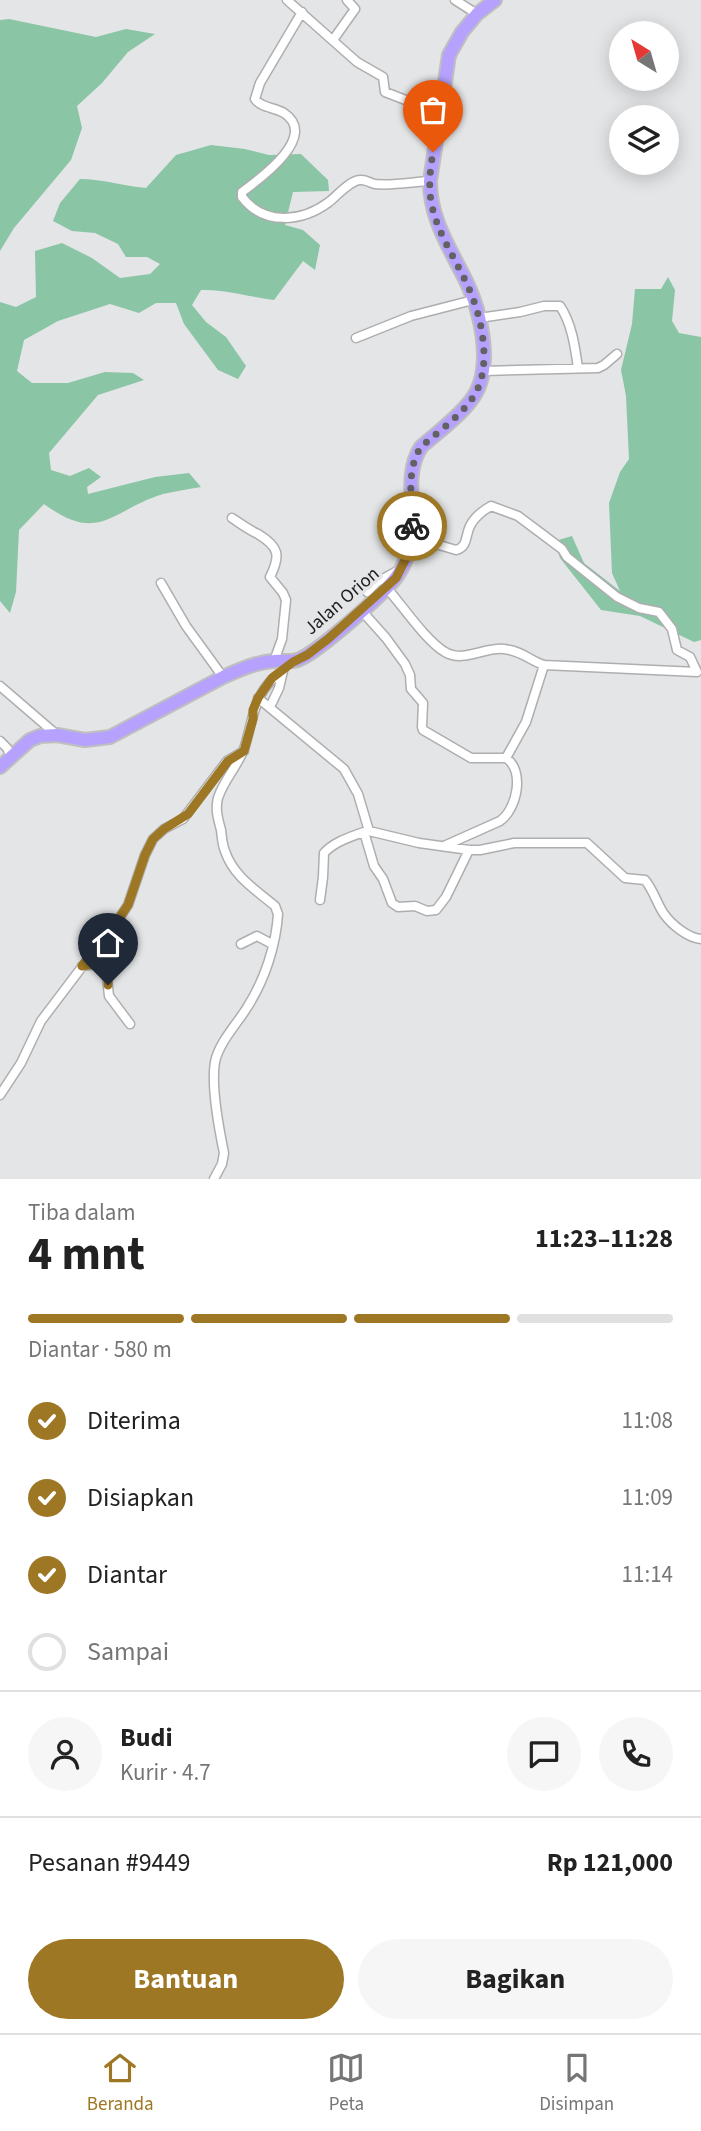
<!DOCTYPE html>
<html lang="id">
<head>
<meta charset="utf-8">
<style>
	:root { --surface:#fff; --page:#f6f6f6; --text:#222; --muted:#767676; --line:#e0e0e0; --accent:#9e7724 }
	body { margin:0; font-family:"Source Sans 3",sans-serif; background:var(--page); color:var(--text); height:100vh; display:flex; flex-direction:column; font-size:26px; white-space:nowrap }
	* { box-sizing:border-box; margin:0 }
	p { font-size:23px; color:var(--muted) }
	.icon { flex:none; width:38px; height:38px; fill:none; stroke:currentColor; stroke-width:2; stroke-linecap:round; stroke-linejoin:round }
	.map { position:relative; height:1179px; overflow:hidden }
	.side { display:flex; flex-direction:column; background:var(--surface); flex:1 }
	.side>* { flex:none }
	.needle { width:46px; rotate:323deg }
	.buttons { position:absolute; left:609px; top:21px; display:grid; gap:14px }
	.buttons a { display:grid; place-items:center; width:70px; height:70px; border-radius:50%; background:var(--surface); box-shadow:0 4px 18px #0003; font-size:35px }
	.pin { position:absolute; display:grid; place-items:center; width:60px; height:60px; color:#fff; margin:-72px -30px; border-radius:50% 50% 50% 0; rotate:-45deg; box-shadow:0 0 7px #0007 }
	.pin .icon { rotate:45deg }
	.courier { position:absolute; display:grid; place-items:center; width:70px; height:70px; margin:-35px; border:5px solid #9e7724; border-radius:50%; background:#fff; color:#222; box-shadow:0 2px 9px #0007 }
	.head em { font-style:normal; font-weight:700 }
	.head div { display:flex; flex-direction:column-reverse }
	.head { display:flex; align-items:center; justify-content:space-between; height:119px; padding:0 28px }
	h1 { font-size:46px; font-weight:700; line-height:52px }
	.bar { display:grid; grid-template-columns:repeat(4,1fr); gap:10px 7px; align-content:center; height:84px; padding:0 28px }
	.bar i { height:9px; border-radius:5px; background:var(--line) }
	.bar .on { background:var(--accent) }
	.bar p { grid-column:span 4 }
	.line { display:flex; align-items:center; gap:18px; padding:0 28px; border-top:2px solid var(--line) }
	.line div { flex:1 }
	.round { display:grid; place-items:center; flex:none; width:74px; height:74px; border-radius:37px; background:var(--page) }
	ol { padding:0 28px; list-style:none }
	li { display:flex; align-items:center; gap:21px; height:77px }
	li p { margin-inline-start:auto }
	li .icon { padding:7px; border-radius:50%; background:var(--accent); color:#fff; stroke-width:4 }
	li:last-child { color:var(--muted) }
	li i { width:38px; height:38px; border:4px solid var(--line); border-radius:50% }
	.action { display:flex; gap:14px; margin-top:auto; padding:14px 28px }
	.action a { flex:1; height:80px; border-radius:42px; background:var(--accent); color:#fff; font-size:28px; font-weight:700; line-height:80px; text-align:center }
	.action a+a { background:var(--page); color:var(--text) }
	.menu { display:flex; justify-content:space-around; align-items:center; height:98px; border-top:2px solid var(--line); background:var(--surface); font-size:19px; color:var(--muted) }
	.menu a { display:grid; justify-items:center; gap:4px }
	.menu .on { color:var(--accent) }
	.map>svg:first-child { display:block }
	.green { fill:#8ac5a5 }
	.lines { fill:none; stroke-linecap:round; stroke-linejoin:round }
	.minor-casing { stroke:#aeaeb0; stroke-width:11 }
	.trunk-casing { stroke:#bfbfbf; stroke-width:16 }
	.minor { stroke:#fff; stroke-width:8 }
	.trunk { stroke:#b6a2fe; stroke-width:12 }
	.done { stroke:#626263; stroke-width:7; stroke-dasharray:0 12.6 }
	.route { stroke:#9e7724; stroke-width:9 }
	.labels { text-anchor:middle; stroke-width:7; stroke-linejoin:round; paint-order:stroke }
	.street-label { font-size:19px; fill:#1c1c1c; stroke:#e4e5e6 }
</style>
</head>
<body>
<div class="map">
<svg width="701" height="1179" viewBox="0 0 701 1179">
	<rect width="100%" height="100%" fill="#e4e5e6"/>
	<!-- green -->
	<path class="green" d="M9,19L96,37L126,29L155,34L128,52L102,83L77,106L82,128L71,160L14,228L0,251V20Z
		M211,145L245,149L269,155L301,154L328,180L329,191L293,192L285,225L303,230L320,245L315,270L303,261L274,300C249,297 226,289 201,290L192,305L206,322L226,337L246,366L238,379L218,370L184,324L176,303H156L139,313L110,304L58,321L24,340L17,371L32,383H68L105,372L133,373L144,380L98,395L49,453L51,470L70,476L89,468L101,477L87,487L88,494L155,477L189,473L201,487C189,489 176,491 163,494C111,510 100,545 44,504L19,530L16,592L10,613L0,601V302L16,307L36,297L35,251L62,243L92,258L120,278L150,274L160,264L147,257H126L118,244L95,233L72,231L53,221L60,203L80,179C103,179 122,186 146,188L176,155Z
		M668,277L675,290L672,321L679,333L701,337V640L694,642L640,616L601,610L560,558L555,541L572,536L584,563L620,591L612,573L609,503L620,472L629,459L626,396L621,370L632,324L635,289H661Z"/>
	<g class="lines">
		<defs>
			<path id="minor" d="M287,0L357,62L383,77L385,92L439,113
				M455,0L477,14
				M302,12L260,83L255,99C261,108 274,107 284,113C319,136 261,178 242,192V197C264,226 302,222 329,202C338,195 349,181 360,180C366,179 369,183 375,184C392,186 412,182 430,181
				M333,40L355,9L347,0
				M479,318L520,312L544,306H560C572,324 575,347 578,368
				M356,338L411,316L473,300
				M484,371L598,368L604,365L617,354
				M232,518C241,524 249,530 258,534C279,547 281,555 270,577L283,593L286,600L282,639L274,661
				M161,583L186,626L223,677
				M386,587C402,605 426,641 445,652C463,663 484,647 504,649C522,651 529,660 544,665L697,672L690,657L677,650L672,629L659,612L639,608L617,597L567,557L562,549L518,516L491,506C482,511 474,518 470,526C465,536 468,547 456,550L412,537
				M367,592L377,582L399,570
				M361,610L386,638L405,664L410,675L411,689L423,703L422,727L423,730L471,758H506C525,771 517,809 500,821L444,846
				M0,686L57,735
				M258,698L344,769L358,794L369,831L419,843L469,850H480L514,843H587L625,878L645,880C654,891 657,904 664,914C672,925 688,938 701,939
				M270,707L279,688L283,671
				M0,741L7,748L11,756
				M506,758L526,722L544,665
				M364,832L374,866L383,879L392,903L398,907L415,906L427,911L436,910L446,897L469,850
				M320,900L323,877L324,853C335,841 351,837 366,831
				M241,944L257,936L272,944
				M82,966L98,964L106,969L109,996L130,1024
				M0,1095L21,1063L41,1021L122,914L128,905L145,855L153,839L164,829L183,819L227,761L244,751
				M214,1179L222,1164L224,1153C219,1129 211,1085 215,1062C219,1042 238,1023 248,1006C265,979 276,945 278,914L275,906C256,890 233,876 225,851C222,844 222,837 221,830C218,819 215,809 218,798C224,779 239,765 245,746C254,716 254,690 282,672"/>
			<path id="trunk" d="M0,767L30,740L40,736L57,735L85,740L110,737L223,677C239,670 256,662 274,661C283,660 292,663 300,659C320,650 384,594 397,576C405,565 410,549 412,536C415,507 404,473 421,447C438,432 459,417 472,399C482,385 484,370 484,353C483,328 477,304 466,281C450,248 430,220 430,181L449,55L462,32L477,14L495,0"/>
		</defs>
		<!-- minor casing -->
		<use href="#minor" class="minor-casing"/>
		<!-- trunk casing -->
		<use href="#trunk" class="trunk-casing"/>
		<!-- minor -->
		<use href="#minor" class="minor"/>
		<!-- trunk -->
		<use href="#trunk" class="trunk"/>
	</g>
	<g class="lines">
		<!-- done -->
		<path class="done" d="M412,526C412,500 406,469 421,447C438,432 459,417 472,399C482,384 484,370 484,353C483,327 476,302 465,280C453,255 438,233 432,206C428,188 430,171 433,152"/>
		<!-- route -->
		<path class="route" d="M108,985V974L102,966L92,964L82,966L114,926L128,905L145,855L153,839L164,829L188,814L228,761L244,751L253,719V710L258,698L272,678L293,662L307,655L328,639L396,578L406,558L412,537V526"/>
	</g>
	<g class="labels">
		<!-- street labels -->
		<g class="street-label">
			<text transform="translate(341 600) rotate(-41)" y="7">Jalan Orion</text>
		</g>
	</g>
</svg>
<div class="buttons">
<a><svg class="needle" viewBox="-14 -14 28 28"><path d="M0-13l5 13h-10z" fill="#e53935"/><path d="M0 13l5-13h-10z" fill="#767676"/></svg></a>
<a><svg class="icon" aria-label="layers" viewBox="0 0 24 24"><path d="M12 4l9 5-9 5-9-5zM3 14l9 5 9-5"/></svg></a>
</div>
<div class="pin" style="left:433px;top:152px;background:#ea580c"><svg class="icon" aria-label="bag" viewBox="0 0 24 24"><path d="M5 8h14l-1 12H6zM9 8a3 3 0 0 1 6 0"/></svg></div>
<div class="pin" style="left:108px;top:985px;background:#1f2937"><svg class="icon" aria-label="home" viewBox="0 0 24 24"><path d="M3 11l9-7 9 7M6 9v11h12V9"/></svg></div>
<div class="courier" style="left:412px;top:526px"><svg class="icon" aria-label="bike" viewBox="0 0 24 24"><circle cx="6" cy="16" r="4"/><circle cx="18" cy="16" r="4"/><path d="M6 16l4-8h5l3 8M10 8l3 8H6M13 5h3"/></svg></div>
</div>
<section class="side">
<div class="head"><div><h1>4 mnt</h1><p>Tiba dalam</p></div><em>11:23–11:28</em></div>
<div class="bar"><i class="on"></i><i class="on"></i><i class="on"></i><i></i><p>Diantar · 580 m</p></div>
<ol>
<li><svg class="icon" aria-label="check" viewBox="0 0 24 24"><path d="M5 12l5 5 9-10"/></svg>Diterima<p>11:08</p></li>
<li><svg class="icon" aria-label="check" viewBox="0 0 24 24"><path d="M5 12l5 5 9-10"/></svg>Disiapkan<p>11:09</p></li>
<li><svg class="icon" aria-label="check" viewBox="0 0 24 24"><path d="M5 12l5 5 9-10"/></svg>Diantar<p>11:14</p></li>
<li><i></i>Sampai</li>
</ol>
<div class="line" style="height:126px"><a class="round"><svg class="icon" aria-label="person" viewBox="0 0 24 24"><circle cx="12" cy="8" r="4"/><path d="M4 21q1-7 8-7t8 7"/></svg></a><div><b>Budi</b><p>Kurir · 4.7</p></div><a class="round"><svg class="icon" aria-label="chat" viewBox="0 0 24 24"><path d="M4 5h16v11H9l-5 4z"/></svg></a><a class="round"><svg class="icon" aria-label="phone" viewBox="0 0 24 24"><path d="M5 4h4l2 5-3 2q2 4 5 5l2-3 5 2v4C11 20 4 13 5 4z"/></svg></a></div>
<div class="line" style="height:91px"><div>Pesanan #9449</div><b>Rp 121,000</b></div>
<div class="action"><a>Bantuan</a><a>Bagikan</a></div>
</section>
<nav class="menu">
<a class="on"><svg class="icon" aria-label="home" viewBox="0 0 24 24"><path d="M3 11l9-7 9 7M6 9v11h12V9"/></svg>Beranda</a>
<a><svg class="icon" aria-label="map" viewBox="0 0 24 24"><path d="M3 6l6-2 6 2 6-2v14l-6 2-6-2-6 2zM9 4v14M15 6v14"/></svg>Peta</a>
<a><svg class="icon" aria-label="saved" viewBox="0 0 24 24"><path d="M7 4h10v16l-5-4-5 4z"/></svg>Disimpan</a>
</nav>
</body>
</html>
